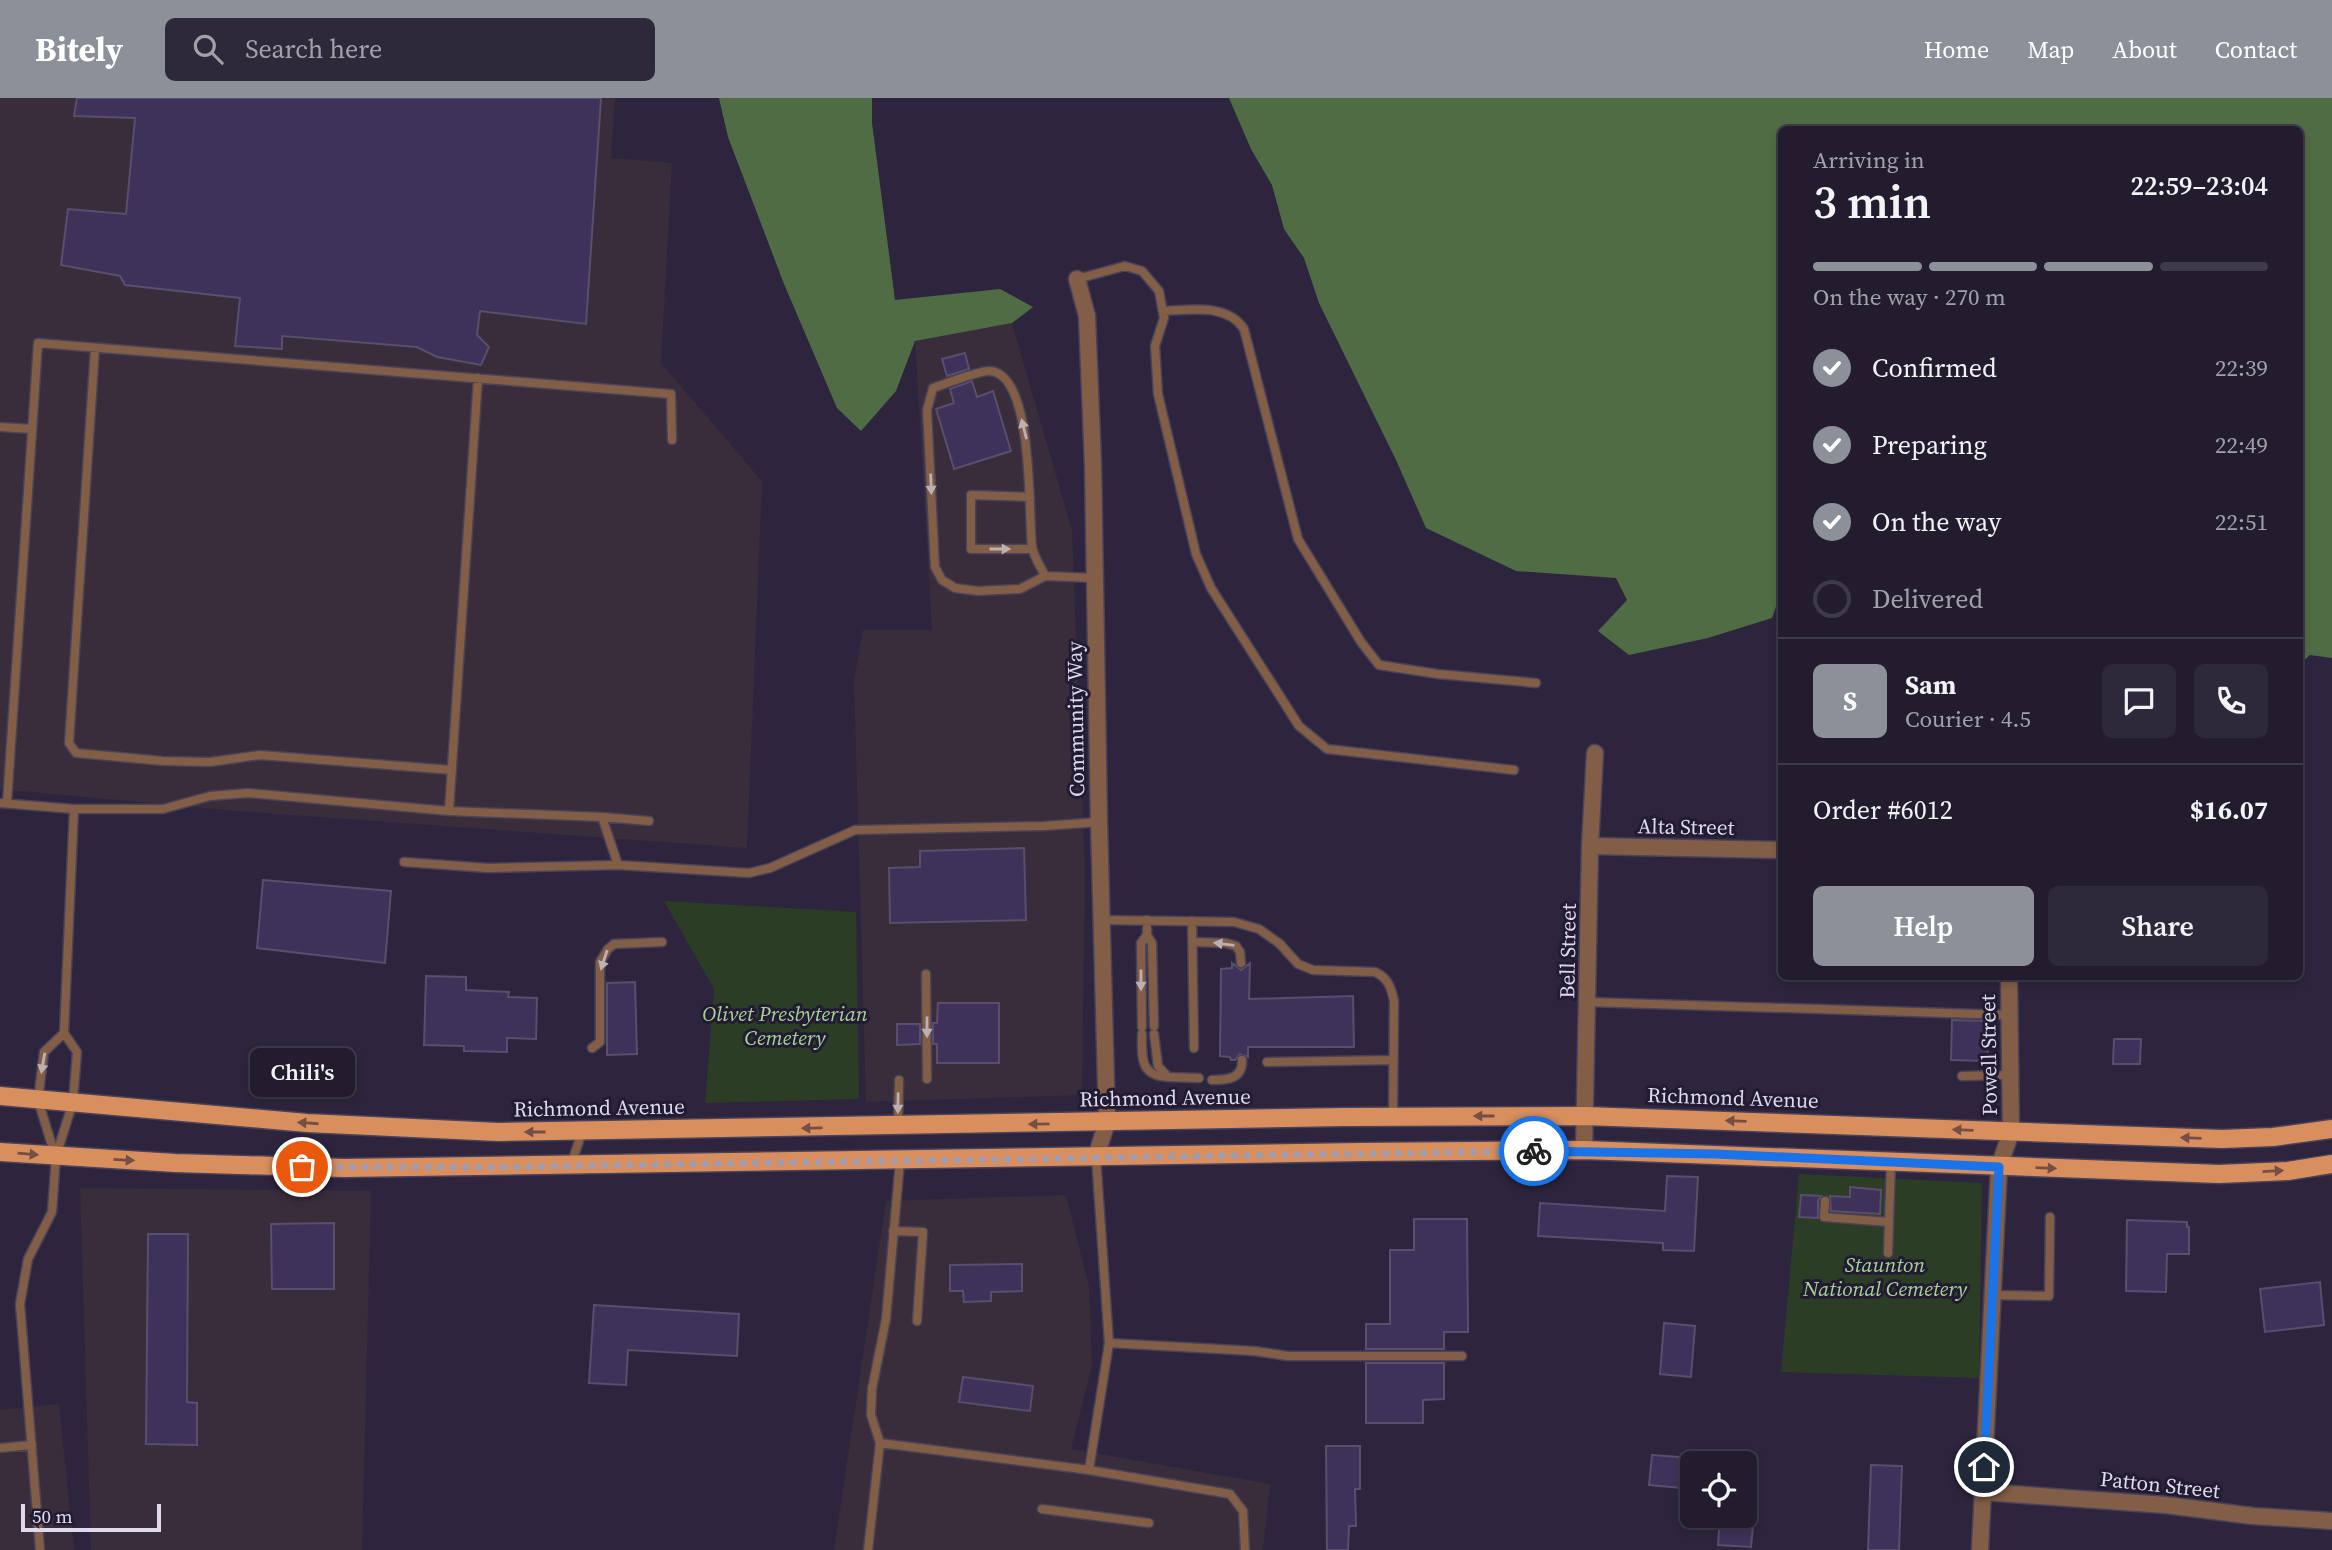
<!DOCTYPE html>
<html lang="en">
<head>
<meta charset="utf-8">
<style>
	:root { --surface:#221c2e; --page:#2e293a; --text:#f1f3f6; --muted:#a2a1aa; --line:#3f3a4a; --accent:#8c9099 }
	body { margin:0; font-family:"Source Serif 4",serif; background:var(--page); color:var(--text); height:100vh; display:flex; flex-direction:column; font-size:26px; white-space:nowrap }
	* { box-sizing:border-box; margin:0 }
	p { font-size:23px; color:var(--muted) }
	.icon { flex:none; width:38px; height:38px; fill:none; stroke:currentColor; stroke-width:2; stroke-linecap:round; stroke-linejoin:round }
	.map { position:relative; flex:1; overflow:hidden }
	.sheet { position:absolute; left:1778px; top:28px; width:525px; height:854px; display:flex; flex-direction:column; background:var(--surface); border-radius:10px; box-shadow:0 4px 10px #0003,0 0 0 2px var(--line) }
	.sheet>* { flex:none }
	.tools { position:absolute; left:1680px; top:1353px; display:grid; gap:14px }
	.tools a { display:grid; place-items:center; width:77px; height:77px; border-radius:10px; background:var(--surface); box-shadow:0 4px 10px #0003,0 0 0 2px var(--line); font-size:35px }
	.scale { position:absolute; left:21px; bottom:18px; width:140px; box-sizing:border-box; padding-left:7px; border:4px solid #dedaeb; border-top:0; font-size:19px; line-height:24px; white-space:nowrap; color:#dedaeb; -webkit-text-stroke:5px #231b34; paint-order:stroke }
	.pin { position:absolute; display:grid; place-items:center; width:60px; height:60px; color:#fff; margin:-30px; border:4px solid #fff; border-radius:50%; box-shadow:0 2px 7px #0007 }
	.courier { position:absolute; display:grid; place-items:center; width:70px; height:70px; margin:-35px; border:5px solid #1a73e8; border-radius:50%; background:#fff; color:#222; box-shadow:0 2px 9px #0007 }
	.bubble { position:absolute; height:49px; border-radius:10px; background:var(--surface); box-shadow:0 4px 10px #0003,0 0 0 2px var(--line); font-size:23px; font-weight:600; line-height:49px; text-align:center }
	.overview em { font-style:normal; font-weight:600 }
	.overview div { display:flex; flex-direction:column-reverse }
	.overview { display:flex; align-items:center; justify-content:space-between; height:119px; padding:0 35px }
	h1 { font-size:46px; font-weight:600; line-height:52px }
	.bar { display:grid; grid-template-columns:repeat(4,1fr); gap:10px 7px; align-content:center; height:84px; padding:0 35px }
	.bar i { height:9px; border-radius:5px; background:var(--line) }
	.bar .active { background:var(--accent) }
	.bar p { grid-column:span 4 }
	.line { display:flex; align-items:center; gap:18px; padding:0 35px; border-top:2px solid var(--line) }
	.line div { flex:1 }
	.round { display:grid; place-items:center; flex:none; width:74px; height:74px; border-radius:10px; background:var(--page) }
	ol { padding:0 35px; list-style:none }
	li { display:flex; align-items:center; gap:21px; height:77px }
	li p { margin-inline-start:auto }
	li .icon { padding:7px; border-radius:50%; background:var(--accent); color:#fff; stroke-width:4 }
	li:last-child { color:var(--muted) }
	li i { width:38px; height:38px; border:4px solid var(--line); border-radius:50% }
	.button { display:flex; gap:14px; margin-top:auto; padding:14px 35px }
	.button a { flex:1; height:80px; border-radius:10px; background:var(--accent); color:#fff; font-size:28px; font-weight:600; line-height:80px; text-align:center }
	.button a+a { background:var(--page); color:var(--text) }
	header { display:flex; align-items:center; gap:42px; box-sizing:border-box; height:98px; padding:0 35px; background:var(--accent); color:#fff }
	header strong { font-size:33px }
	nav { display:flex; gap:38px; margin-inline-start:auto; font-size:24px }
	.search { width:490px; height:63px; background:var(--page); display:flex; align-items:center; gap:18px; box-sizing:border-box; padding:0 24px; border-radius:10px; color:var(--muted); font-size:26px }
	.map>svg:first-child { display:block }
	.commercial { fill:#392d3b }
	.green { fill:#2c3d25 }
	.forest { fill:#506c44 }
	.building { fill:#3f325a; stroke:#574f6b; stroke-width:2 }
	.lines { fill:none; stroke-linecap:round; stroke-linejoin:round }
	.lane-casing { stroke:#49425a; stroke-width:11 }
	.street-casing { stroke:#49425a; stroke-width:19 }
	.primary-casing { stroke:#49425a; stroke-width:21 }
	.lane { stroke:#825e46; stroke-width:8 }
	.street { stroke:#825e46; stroke-width:16 }
	.primary { stroke:#d98f5d; stroke-width:18 }
	.oneway { fill:#beafb1 }
	.oneway2 { fill:#754f46 }
	.done { stroke:#a09bae; stroke-width:7; stroke-dasharray:0 12.6 }
	.route { stroke:#1a73e8; stroke-width:9 }
	.labels { text-anchor:middle; stroke-width:6; stroke-linejoin:round; paint-order:stroke }
	.street-label { font-size:21px; fill:#dedaeb; stroke:#231b34 }
	.park-label { font-size:21px; font-style:italic; fill:#a6d493; stroke:#231b34 }
</style>
</head>
<body>
<header>
<strong>Bitely</strong>
<div class="search"><svg class="icon" aria-label="search" viewBox="0 0 24 24"><circle cx="10" cy="10" r="6"/><path d="M15 15l6 6"/></svg>Search here</div>
<nav><a>Home</a><a>Map</a><a>About</a><a>Contact</a></nav>
</header>
<div class="map">
<svg width="2332" height="1452" viewBox="0 0 2332 1452">
	<rect width="100%" height="100%" fill="#2d253e"/>
	<!-- commercial -->
	<path class="commercial" d="M0,0H615L611,60L672,65L661,265L762,383L747,750L237,713L0,691Z
		M1012,225L1072,433L1085,774L1082,997L866,1004L854,582L863,532H932L915,243Z
		M80,1090L371,1093L362,1452H91Z
		M1066,1097L1089,1189L1092,1267L1071,1351L1270,1386L1263,1452H834L886,1103Z
		M59,1306L74,1452H0V1312Z"/>
	<!-- green -->
	<path class="green" d="M664,803L856,814L859,1001L705,1005L714,891Z
		M1799,1076L1982,1085L1979,1280L1781,1274Z"/>
	<!-- forest -->
	<path class="forest" d="M719,0H872V25L895,202L1000,191L1033,209L1012,225L915,243L896,293L861,333L837,310L784,186L728,39Z
		M1229,0H2332V560L2310,557L2300,566V32H1782L1781,494L1772,520L1708,540L1629,557L1598,533L1627,502L1616,480L1516,473L1426,430L1396,362L1319,205L1304,160L1284,131L1272,87L1251,51Z"/>
	<!-- building -->
	<path class="building" d="M77,0H601L586,226L480,213L477,237L489,249L481,267L437,259L417,249L282,238V251L235,248L240,200L125,187L120,178L61,167L68,111L126,116L135,20L74,18Z
		M965,255L969,271L947,278L942,261Z
		M972,283L977,299L993,293L1011,353L954,371L936,311L954,305L950,291Z
		M1024,750L1026,822L890,825L889,770L920,769V753Z
		M263,782L391,793L385,865L257,850Z
		M1232,865L1241,872L1250,865L1249,901L1353,898L1354,949H1248V959L1240,956L1235,962H1231L1230,959L1220,958L1221,871L1232,870Z
		M426,878L466,879V892L509,894L508,899L537,900L536,941L507,940V954L464,953V948L424,947Z
		M635,884L637,956L607,957V885Z
		M938,905H999V965H937V946H933V925H937Z
		M1952,922L1989,923L1987,963L1951,962Z
		M897,926H920V946L897,947Z
		M2114,941H2141L2140,966H2113Z
		M1667,1078L1698,1079L1694,1153L1663,1152V1145L1538,1138L1540,1105L1665,1113Z
		M1850,1089L1881,1092L1880,1116L1831,1113L1830,1098L1850,1099Z
		M1801,1097L1821,1098L1818,1103V1120L1799,1119Z
		M1414,1121H1467L1468,1234H1444V1251H1366V1226H1390V1152H1414Z
		M2127,1122L2187,1124V1129H2189V1156H2167L2166,1194L2126,1193Z
		M334,1125V1191H272L271,1126Z
		M148,1136H188L187,1304L197,1305V1347L146,1346Z
		M1022,1166V1193L991,1194V1203L964,1204L963,1193H950V1167Z
		M2320,1184L2324,1227L2265,1234L2260,1191Z
		M594,1207L739,1216L737,1258L628,1252L626,1287L589,1285Z
		M1664,1225L1695,1228L1691,1279L1660,1276Z
		M1366,1265H1444V1301L1423,1302V1325H1366Z
		M963,1279L1033,1288L1030,1313L959,1304Z
		M1326,1348H1360V1391H1355L1356,1428H1349L1348,1452H1327Z
		M1652,1357L1692,1360V1391L1649,1387Z
		M1871,1367L1902,1368L1899,1452H1868Z
		M1720,1418H1754L1751,1449L1718,1447Z"/>
	<g class="lines">
		<defs>
			<path id="lane" d="M1077,181L1125,168L1142,173L1159,193L1164,220L1155,248L1158,296L1196,456L1211,490L1299,628L1327,651L1514,672
				M1163,213C1190,212 1227,205 1244,231L1298,441L1361,544L1379,567L1438,576L1536,585
				M95,250L69,645L76,655L163,663L210,664L260,657L452,672
				M0,329L32,331
				M1030,399L971,397V451H1032
				M1045,478L1020,491L978,493L955,490L942,482L935,469L927,312L933,290C945,286 978,273 989,273C1035,274 1028,419 1032,448C1033,458 1041,469 1045,478L1095,480
				M0,705L74,711H163L210,698L248,695L449,713L602,719L649,723
				M7,705L38,245L671,296L672,342
				M449,713L478,280
				M602,719L618,767
				M404,764L488,770L618,767L749,775L770,770L855,732L1044,728L1099,724
				M1102,822L1234,824L1259,831L1280,846L1298,866L1313,872L1375,874C1388,880 1391,889 1394,903L1393,1018
				M1192,823L1194,950
				M1147,837L1152,845L1154,928
				M1192,844L1226,845L1236,848L1240,854L1241,865
				M926,876L927,981
				M1588,904L2009,917
				M1142,929L1141,845L1147,837V822
				M1142,936C1142,958 1139,978 1168,979
				M1154,936L1158,968L1168,979L1199,980
				M592,950L600,944V864L608,851L614,846L662,844
				M1267,964L1393,962
				M1962,978L2010,977
				M1212,982C1227,982 1243,981 1242,962
				M898,1028L899,982
				M55,1057L38,1002L44,954L64,935
				M571,1067L582,1034
				M1825,1103L1824,1119L1889,1124
				M893,1133L923,1134L917,1223
				M1888,1155L1891,1064
				M1992,1197L2049,1198L2050,1119
				M1109,1245L1254,1253L1288,1258H1462
				M880,1345L1089,1372L1230,1396L1243,1413L1245,1452
				M0,1350L32,1347
				M1089,1372L1109,1245L1096,1059
				M1042,1411L1149,1425
				M40,1452L20,1206L28,1161L52,1114L56,1058L73,1004L77,954L64,935L74,711
				M868,1452L880,1345L871,1317L872,1291L886,1221L900,1063"/>
			<path id="street" d="M1077,181L1087,218L1093,367L1099,724L1107,1024L1096,1059
				M1590,748L1782,752
				M1584,1052L1590,748L1595,655
				M1983,1394L2166,1407L2253,1418L2332,1423
				M1980,1452L1999,1069L2011,1034L2009,878"/>
			<path id="primary" d="M0,998L307,1025L498,1034L1344,1019L1585,1018L2222,1041L2273,1039L2332,1031
				M0,1054L175,1065L344,1070L1360,1054L1584,1052L2219,1076L2288,1073L2332,1066"/>
		</defs>
		<!-- lane casing -->
		<use href="#lane" class="lane-casing"/>
		<!-- street casing -->
		<use href="#street" class="street-casing"/>
		<!-- primary casing -->
		<use href="#primary" class="primary-casing"/>
		<!-- lane -->
		<use href="#lane" class="lane"/>
		<!-- street -->
		<use href="#street" class="street"/>
		<!-- primary -->
		<use href="#primary" class="primary"/>
	</g>
	<!-- one-way arrows -->
	<defs><path id="oneway-solid" d="M-6-.8H1V-3.2L6.5 0L1 3.2V.8H-6Z" transform="scale(1.75)"/></defs>
	<g class="oneway">
		<use href="#oneway-solid" transform="translate(1024 331) rotate(-104)"/>
		<use href="#oneway-solid" transform="translate(931 386) rotate(88)"/>
		<use href="#oneway-solid" transform="translate(1000 451)"/>
		<use href="#oneway-solid" transform="translate(1224 846) rotate(-173)"/>
		<use href="#oneway-solid" transform="translate(604 862) rotate(108)"/>
		<use href="#oneway-solid" transform="translate(1141 882) rotate(90)"/>
		<use href="#oneway-solid" transform="translate(927 929) rotate(90)"/>
		<use href="#oneway-solid" transform="translate(43 965) rotate(100)"/>
		<use href="#oneway-solid" transform="translate(898 1005) rotate(91)"/>
	</g>
	<g class="oneway2">
		<use href="#oneway-solid" transform="translate(1484 1018) rotate(180)"/>
		<use href="#oneway-solid" transform="translate(1736 1023) rotate(-178)"/>
		<use href="#oneway-solid" transform="translate(308 1025) rotate(-176)"/>
		<use href="#oneway-solid" transform="translate(1039 1026) rotate(179)"/>
		<use href="#oneway-solid" transform="translate(812 1030) rotate(179)"/>
		<use href="#oneway-solid" transform="translate(1963 1032) rotate(-178)"/>
		<use href="#oneway-solid" transform="translate(535 1034) rotate(-180)"/>
		<use href="#oneway-solid" transform="translate(2191 1040) rotate(-178)"/>
		<use href="#oneway-solid" transform="translate(28 1056) rotate(5)"/>
		<use href="#oneway-solid" transform="translate(124 1062) rotate(3)"/>
		<use href="#oneway-solid" transform="translate(2046 1070) rotate(2)"/>
		<use href="#oneway-solid" transform="translate(2273 1073) rotate(-3)"/>
	</g>
	<g class="lines">
		<!-- done -->
		<path class="done" d="M302,1069H494L1534,1053"/>
		<!-- route -->
		<path class="route" d="M1534,1053L1716,1056L1999,1069L1984,1369"/>
	</g>
	<g class="labels">
		<!-- street labels -->
		<g class="street-label">
			<text transform="translate(1076 621) rotate(-91)" y="7">Community Way</text>
			<text transform="translate(1686 729) rotate(1)" y="7">Alta Street</text>
			<text transform="translate(1568 853) rotate(-89)" y="7">Bell Street</text>
			<text transform="translate(1989 957) rotate(-91)" y="7">Powell Street</text>
			<text transform="translate(1165 1000) rotate(-1)" y="7">Richmond Avenue</text>
			<text transform="translate(1733 1000) rotate(2)" y="7">Richmond Avenue</text>
			<text transform="translate(599 1010) rotate(-1)" y="7">Richmond Avenue</text>
			<text transform="translate(2160 1387) rotate(6)" y="7">Patton Street</text>
		</g>
		<!-- park labels -->
		<g class="park-label">
			<text x="785" y="923">Olivet Presbyterian<tspan x="785" dy="24">Cemetery</tspan></text>
			<text x="1885" y="1174">Staunton<tspan x="1885" dy="24">National Cemetery</tspan></text>
		</g>
	</g>
</svg>
<div class="tools">
<a><svg class="icon" aria-label="locate" viewBox="0 0 24 24"><circle cx="12" cy="12" r="6"/><path d="M12 2v4M12 18v4M2 12h4M18 12h4"/></svg></a>
</div>
<div class="scale">50 m</div>
<div class="pin" style="left:302px;top:1069px;background:#ea580c"><svg class="icon" aria-label="bag" viewBox="0 0 24 24"><path d="M5 8h14l-1 12H6zM9 8a3 3 0 0 1 6 0"/></svg></div>
<div class="pin" style="left:1984px;top:1369px;background:#1f2937"><svg class="icon" aria-label="home" viewBox="0 0 24 24"><path d="M3 11l9-7 9 7M6 9v11h12V9"/></svg></div>
<div class="courier" style="left:1534px;top:1053px"><svg class="icon" aria-label="bike" viewBox="0 0 24 24"><circle cx="6" cy="16" r="4"/><circle cx="18" cy="16" r="4"/><path d="M6 16l4-8h5l3 8M10 8l3 8H6M13 5h3"/></svg></div>
<div class="bubble" style="left:250px;top:950px;width:105px">Chili's</div>
<section class="sheet">
<div class="overview"><div><h1>3 min</h1><p>Arriving in</p></div><em>22:59–23:04</em></div>
<div class="bar"><i class="active"></i><i class="active"></i><i class="active"></i><i></i><p>On the way · 270 m</p></div>
<ol>
<li><svg class="icon" aria-label="check" viewBox="0 0 24 24"><path d="M5 12l5 5 9-10"/></svg>Confirmed<p>22:39</p></li>
<li><svg class="icon" aria-label="check" viewBox="0 0 24 24"><path d="M5 12l5 5 9-10"/></svg>Preparing<p>22:49</p></li>
<li><svg class="icon" aria-label="check" viewBox="0 0 24 24"><path d="M5 12l5 5 9-10"/></svg>On the way<p>22:51</p></li>
<li><i></i>Delivered</li>
</ol>
<div class="line" style="height:126px"><b class="round" style="background:var(--accent);color:#fff">S</b><div><b>Sam</b><p>Courier · 4.5</p></div><a class="round"><svg class="icon" aria-label="chat" viewBox="0 0 24 24"><path d="M4 5h16v11H9l-5 4z"/></svg></a><a class="round"><svg class="icon" aria-label="phone" viewBox="0 0 24 24"><path d="M5 4h4l2 5-3 2q2 4 5 5l2-3 5 2v4C11 20 4 13 5 4z"/></svg></a></div>
<div class="line" style="height:91px"><div>Order #6012</div><b>$16.07</b></div>
<div class="button"><a>Help</a><a>Share</a></div>
</section>
</div>
</body>
</html>
